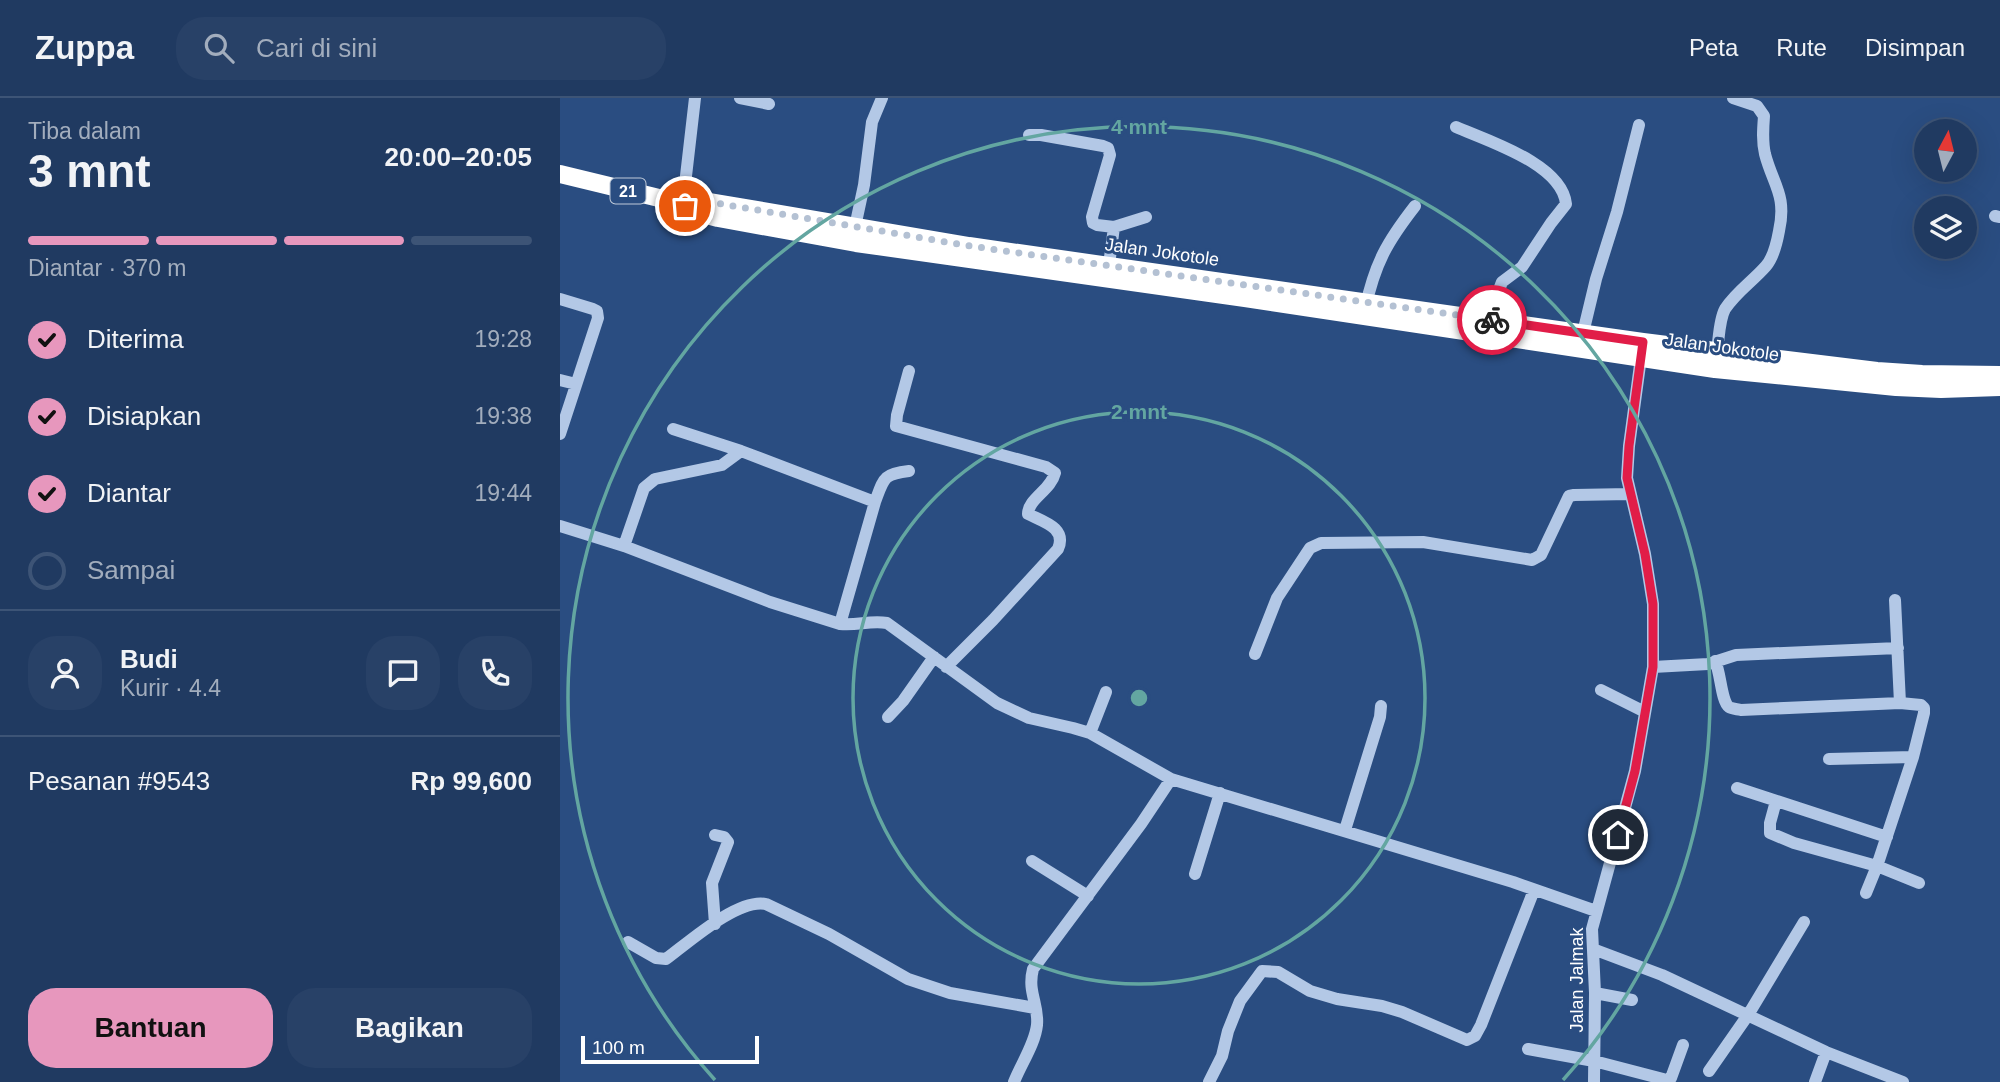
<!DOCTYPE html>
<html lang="id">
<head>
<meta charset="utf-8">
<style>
	:root { --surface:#203a61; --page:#284167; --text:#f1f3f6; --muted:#a2adbd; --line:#3d5476; --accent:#e797bd }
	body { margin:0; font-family:Helvetica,sans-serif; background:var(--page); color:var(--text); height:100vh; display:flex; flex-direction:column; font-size:26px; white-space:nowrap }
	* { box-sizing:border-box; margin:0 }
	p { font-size:23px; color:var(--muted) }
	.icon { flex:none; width:38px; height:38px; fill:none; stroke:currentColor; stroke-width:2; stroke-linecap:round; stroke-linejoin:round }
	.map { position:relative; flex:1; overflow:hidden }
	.panel { display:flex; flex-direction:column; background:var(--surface); width:560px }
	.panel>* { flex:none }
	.needle { width:46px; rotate:7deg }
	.buttons { position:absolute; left:1354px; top:21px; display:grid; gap:14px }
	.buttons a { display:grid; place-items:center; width:63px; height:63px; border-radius:50%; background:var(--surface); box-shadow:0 7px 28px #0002,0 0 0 2px var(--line); font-size:35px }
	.scale { position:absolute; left:21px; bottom:18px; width:178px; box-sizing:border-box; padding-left:7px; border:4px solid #fff; border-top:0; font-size:19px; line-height:24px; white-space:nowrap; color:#fff; -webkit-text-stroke:5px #2a4d81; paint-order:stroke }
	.pin { position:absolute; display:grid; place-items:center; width:60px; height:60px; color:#fff; margin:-30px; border:4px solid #fff; border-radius:50%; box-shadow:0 2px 7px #0007 }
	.courier { position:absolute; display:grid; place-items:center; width:70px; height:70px; margin:-35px; border:5px solid #e11d48; border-radius:50%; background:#fff; color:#222; box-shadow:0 2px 9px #0007 }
	.head em { font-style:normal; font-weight:600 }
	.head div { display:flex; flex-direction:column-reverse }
	.head { display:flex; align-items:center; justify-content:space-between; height:119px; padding:0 28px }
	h1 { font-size:46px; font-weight:600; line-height:52px }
	.bar { display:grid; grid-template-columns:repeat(4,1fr); gap:10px 7px; align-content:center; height:84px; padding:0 28px }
	.bar i { height:9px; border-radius:5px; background:var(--line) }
	.bar .active { background:var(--accent) }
	.bar p { grid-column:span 4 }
	.line { display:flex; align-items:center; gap:18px; padding:0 28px; border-top:2px solid var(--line) }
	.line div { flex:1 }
	.round { display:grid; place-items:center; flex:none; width:74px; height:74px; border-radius:28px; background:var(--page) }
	ol { padding:0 28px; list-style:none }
	li { display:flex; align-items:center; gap:21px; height:77px }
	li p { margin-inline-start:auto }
	li .icon { padding:7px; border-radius:50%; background:var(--accent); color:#111; stroke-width:4 }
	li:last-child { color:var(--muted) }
	li i { width:38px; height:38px; border:4px solid var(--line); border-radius:50% }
	.action { display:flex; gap:14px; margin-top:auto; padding:14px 28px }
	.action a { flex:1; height:80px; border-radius:28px; background:var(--accent); color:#111; font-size:28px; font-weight:600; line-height:80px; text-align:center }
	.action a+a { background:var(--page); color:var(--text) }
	header { display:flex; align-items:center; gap:42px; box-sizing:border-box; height:98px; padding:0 35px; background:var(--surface); border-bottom:2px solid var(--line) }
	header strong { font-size:33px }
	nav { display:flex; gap:38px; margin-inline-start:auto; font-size:24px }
	.search { width:490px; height:63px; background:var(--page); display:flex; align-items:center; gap:18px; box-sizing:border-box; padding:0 24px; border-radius:28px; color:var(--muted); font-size:26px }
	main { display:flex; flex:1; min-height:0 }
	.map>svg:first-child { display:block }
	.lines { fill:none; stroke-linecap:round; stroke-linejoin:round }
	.minor { stroke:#b3c8e6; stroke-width:12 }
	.highway { stroke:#fff; stroke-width:18 }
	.done { stroke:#b4c1d3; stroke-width:7; stroke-dasharray:0 12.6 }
	.route { stroke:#e11d48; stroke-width:9 }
	.ring { fill:none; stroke:#63a6a1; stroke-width:3.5 }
	.labels { text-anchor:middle; stroke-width:6; stroke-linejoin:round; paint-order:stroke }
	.shield { fill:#2a4d81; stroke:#bfcad9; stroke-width:2 }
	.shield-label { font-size:16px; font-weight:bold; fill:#fff }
	.street-label { font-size:18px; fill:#fff; stroke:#2a4d81 }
	.centre { fill:#63a6a1; stroke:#2a4d81; stroke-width:3.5 }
	.ring-label { font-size:21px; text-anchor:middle; font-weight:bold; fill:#63a6a1; stroke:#2a4d81; stroke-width:6; stroke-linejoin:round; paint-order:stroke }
</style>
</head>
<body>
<header>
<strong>Zuppa</strong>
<div class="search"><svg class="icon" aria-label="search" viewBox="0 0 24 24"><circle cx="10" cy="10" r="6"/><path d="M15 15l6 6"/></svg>Cari di sini</div>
<nav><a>Peta</a><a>Rute</a><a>Disimpan</a></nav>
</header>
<main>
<section class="panel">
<div class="head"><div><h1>3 mnt</h1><p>Tiba dalam</p></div><em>20:00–20:05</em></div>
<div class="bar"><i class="active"></i><i class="active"></i><i class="active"></i><i></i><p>Diantar · 370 m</p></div>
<ol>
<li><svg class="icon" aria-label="check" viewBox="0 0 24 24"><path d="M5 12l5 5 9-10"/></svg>Diterima<p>19:28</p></li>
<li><svg class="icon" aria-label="check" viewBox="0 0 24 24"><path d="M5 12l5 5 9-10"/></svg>Disiapkan<p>19:38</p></li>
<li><svg class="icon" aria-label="check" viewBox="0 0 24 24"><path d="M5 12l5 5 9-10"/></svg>Diantar<p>19:44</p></li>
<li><i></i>Sampai</li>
</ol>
<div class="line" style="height:126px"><a class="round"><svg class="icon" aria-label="person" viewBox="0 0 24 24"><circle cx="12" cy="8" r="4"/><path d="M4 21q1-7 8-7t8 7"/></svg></a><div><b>Budi</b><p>Kurir · 4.4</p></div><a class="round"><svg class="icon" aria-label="chat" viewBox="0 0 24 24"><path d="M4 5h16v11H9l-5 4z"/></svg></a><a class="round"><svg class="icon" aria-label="phone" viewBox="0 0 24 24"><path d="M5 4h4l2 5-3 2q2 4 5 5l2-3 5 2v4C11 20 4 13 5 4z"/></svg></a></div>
<div class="line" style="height:91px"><div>Pesanan #9543</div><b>Rp 99,600</b></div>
<div class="action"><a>Bantuan</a><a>Bagikan</a></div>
</section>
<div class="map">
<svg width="1440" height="984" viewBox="0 0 1440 984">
	<rect width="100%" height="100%" fill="#2a4d81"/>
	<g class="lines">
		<!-- minor -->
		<path class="minor" d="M180,0L209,6
			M896,29C928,43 1002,66 1006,106L991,125L962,169L942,184L937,197L934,222
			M469,37H481L543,48L548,50L550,57L532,119L533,125L537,127L554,129L549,167
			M125,108L126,78L135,0
			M1435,118L1440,119
			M295,129L304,87L312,24L322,0
			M554,129L586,119
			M0,201L33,211L37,213L38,220L0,336
			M805,211C815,165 827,144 855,108
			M1023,235L1036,181L1057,114L1079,27
			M1157,253C1159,241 1159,222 1165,211C1176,194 1193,183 1206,168C1213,160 1217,144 1219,133C1227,97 1213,87 1205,56C1202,43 1203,31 1204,18L1197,8L1173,0
			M349,273L337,317L336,328L486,369L495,375C491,392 468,401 468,416C484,424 507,430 498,451L433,522L386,569
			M0,282L16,286
			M113,331L181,353
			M315,404C324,380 323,376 349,373
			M0,428L64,448L210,504L280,526C297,528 310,522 327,525L437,605L469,620L513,630L530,635L611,681L953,784L1036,813
			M64,448L84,390L95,381L162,367L181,353L315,404L280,526
			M1335,502L1340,605
			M695,556L717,500L750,450L761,445L863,444L972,462L981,457L1009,398L1014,397L1070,396
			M1155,563C1161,575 1161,603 1169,609C1172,611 1177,611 1181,612L1340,605L1361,607L1364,610V615L1353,659L1317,768L1234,745L1210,735V725L1216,703
			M1093,569L1148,566L1176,557L1338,550
			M1041,592L1085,614
			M328,619L343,603L374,559
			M530,635L546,594
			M1269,661L1353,659
			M1177,690L1327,739
			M785,732L820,619L821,608
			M472,763L528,798
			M635,776L660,695
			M1306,795L1317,768L1359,785
			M155,826L152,785L168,744L164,739L155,737
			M68,844L96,860L106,861C129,844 178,800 206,806L269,836L348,881L390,895L475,910
			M1033,851L1102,877L1266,954L1343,984
			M1035,895L1072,902
			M968,951L1034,963L1107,982L1111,980L1123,947
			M1149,973L1188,917L1244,824
			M454,984C461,966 475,946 477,927C479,906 467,894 473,871L581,726L611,681
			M649,984L662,958L668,933L680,903L702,873L718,874L750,893L777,901L822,908L842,914L907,942L915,938L921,927L974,792
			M1034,984L1035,895L1032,831L1075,673L1093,569V506L1085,456L1067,380L1069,348L1082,252
			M1255,984L1266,954"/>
		<!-- highway -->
		<path class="highway" d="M0,76L136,109
			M1440,277L1362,276L1317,273L1083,244L409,148L144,103L136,109L143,116L158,120L296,145L685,200L1155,271L1336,289L1381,291L1440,289"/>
	</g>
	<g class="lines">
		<!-- done -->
		<path class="done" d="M125,108L136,109L144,103L410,148L932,222"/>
		<!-- route -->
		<path class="route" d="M932,222L1083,244L1069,348L1067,380L1085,456L1093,506V569L1075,673L1058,737"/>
	</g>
	<!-- distance rings -->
	<g class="ring">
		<circle cx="579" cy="600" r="286"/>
		<path d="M155 982A571 571 0 1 1 1003 982"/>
	</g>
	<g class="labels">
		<!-- shield labels -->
		<rect class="shield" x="50.5" y="80.5" width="35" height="25" rx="5"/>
		<g class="shield-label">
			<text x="68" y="99">21</text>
		</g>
		<!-- street labels -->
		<g class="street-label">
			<text transform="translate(602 154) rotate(8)" y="6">Jalan Jokotole</text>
			<text transform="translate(1162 249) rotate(8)" y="6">Jalan Jokotole</text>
			<text transform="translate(1017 882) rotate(-90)" y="6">Jalan Jalmak</text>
		</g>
	</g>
	<circle cx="579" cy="600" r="10" class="centre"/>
	<g class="ring-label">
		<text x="579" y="36">4 mnt</text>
		<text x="579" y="321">2 mnt</text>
	</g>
</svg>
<div class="buttons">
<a><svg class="needle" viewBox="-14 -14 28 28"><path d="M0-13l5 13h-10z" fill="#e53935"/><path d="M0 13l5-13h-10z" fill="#a2adbd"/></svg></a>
<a><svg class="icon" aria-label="layers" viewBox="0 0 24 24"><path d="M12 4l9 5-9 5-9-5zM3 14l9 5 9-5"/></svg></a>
</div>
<div class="scale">100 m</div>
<div class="pin" style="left:125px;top:108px;background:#ea580c"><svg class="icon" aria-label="bag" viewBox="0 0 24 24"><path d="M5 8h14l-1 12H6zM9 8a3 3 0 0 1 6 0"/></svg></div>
<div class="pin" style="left:1058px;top:737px;background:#1f2937"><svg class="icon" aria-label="home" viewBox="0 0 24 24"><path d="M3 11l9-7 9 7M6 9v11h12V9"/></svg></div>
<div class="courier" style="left:932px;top:222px"><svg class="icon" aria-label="bike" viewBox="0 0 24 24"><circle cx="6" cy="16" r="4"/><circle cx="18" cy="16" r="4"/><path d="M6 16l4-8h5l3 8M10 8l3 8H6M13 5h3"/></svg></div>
</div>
</main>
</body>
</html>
